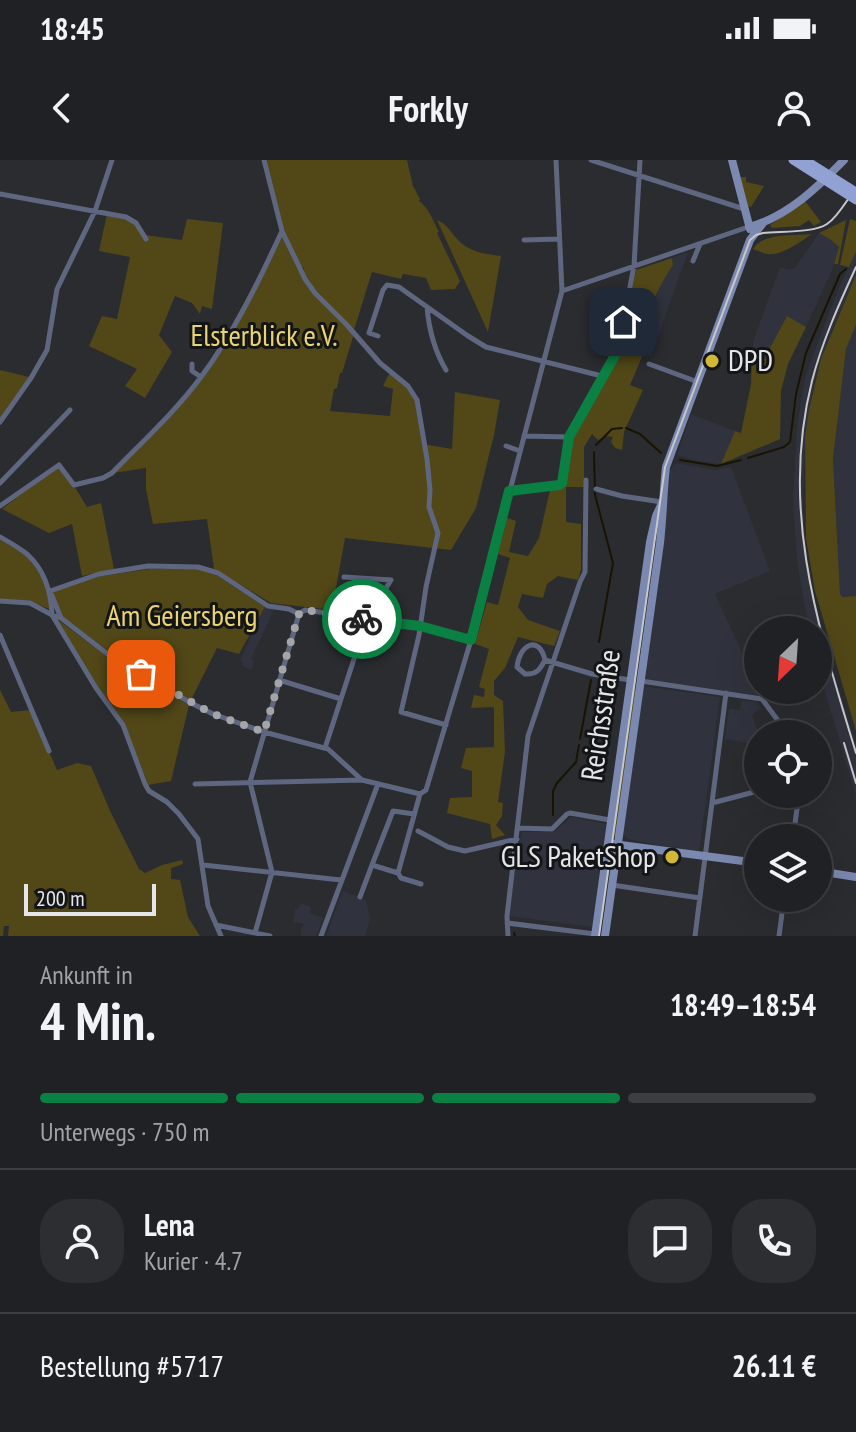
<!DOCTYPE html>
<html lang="de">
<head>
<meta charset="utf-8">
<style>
	:root { --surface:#202124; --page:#2d2e31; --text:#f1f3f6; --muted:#a2a3a6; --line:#3d3e41; --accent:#0b8043 }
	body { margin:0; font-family:"PT Sans Narrow",sans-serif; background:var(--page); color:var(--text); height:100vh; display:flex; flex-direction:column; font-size:30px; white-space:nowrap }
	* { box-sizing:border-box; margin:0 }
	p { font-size:26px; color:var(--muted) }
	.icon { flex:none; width:44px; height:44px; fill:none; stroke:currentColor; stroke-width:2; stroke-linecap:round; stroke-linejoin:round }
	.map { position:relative; height:776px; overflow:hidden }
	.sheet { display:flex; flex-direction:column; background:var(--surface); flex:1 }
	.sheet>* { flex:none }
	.needle { width:52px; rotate:205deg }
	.controls { position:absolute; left:744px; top:456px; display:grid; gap:16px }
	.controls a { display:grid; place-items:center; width:88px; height:88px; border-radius:50%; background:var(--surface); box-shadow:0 8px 32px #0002,0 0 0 2px var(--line); font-size:40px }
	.scale { position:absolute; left:24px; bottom:20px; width:132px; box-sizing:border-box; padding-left:8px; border:4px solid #e5e6e9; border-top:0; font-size:22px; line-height:28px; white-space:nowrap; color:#e5e6e9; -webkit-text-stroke:6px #141516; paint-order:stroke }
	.pin { position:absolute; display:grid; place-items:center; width:68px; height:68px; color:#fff; margin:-34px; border-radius:16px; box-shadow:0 4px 12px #0006 }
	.courier { position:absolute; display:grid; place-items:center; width:80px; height:80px; margin:-40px; border:6px solid #0b8043; border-radius:50%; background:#fff; color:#222; box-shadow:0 2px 10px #0007 }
	.summary em { font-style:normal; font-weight:600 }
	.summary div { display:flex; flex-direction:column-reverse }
	.summary { display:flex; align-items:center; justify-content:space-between; height:136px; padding:0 40px }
	h1 { font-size:52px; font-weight:600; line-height:60px }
	.bar { display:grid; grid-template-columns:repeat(4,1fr); gap:12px 8px; align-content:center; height:96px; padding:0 40px }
	.bar i { height:10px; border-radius:6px; background:var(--line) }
	.bar .selected { background:var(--accent) }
	.bar p { grid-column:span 4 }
	.line { display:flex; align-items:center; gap:20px; padding:0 40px; border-top:2px solid var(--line) }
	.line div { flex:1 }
	.round { display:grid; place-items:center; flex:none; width:84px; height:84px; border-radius:32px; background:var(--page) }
	.status { display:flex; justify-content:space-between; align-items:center; height:56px; padding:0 40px; background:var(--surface); direction:ltr }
	.status svg { height:22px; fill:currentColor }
	header { display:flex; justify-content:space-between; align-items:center; height:104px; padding:0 40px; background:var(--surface); font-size:36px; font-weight:600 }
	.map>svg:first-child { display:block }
	.built { fill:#30333d }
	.green { fill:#514717 }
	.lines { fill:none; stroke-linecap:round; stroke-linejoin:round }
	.stream { stroke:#191402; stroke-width:2 }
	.street { stroke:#5f6780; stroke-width:5 }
	.secondary { stroke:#7b88af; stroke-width:8 }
	.tram { stroke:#c7c8cb; stroke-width:2 }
	.rail { stroke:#c7c8cb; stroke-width:2 }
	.primary-bridge { stroke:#91a1d4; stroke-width:9 }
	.done { stroke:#a4a5a8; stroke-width:8; stroke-dasharray:0 14.4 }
	.route { stroke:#0b8043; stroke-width:10 }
	.poi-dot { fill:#d2b736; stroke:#141516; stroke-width:3 }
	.labels { text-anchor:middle; stroke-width:6; stroke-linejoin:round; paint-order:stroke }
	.park-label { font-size:30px; fill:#ead472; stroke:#141516 }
	.poi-label { font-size:30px; fill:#e5e6e9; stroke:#141516; text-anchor:start }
	.street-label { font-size:30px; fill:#e5e6e9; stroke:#141516 }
</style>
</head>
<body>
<div class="status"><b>18:45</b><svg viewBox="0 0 49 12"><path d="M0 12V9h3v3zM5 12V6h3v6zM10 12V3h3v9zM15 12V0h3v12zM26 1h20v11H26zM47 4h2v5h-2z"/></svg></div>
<header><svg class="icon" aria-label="back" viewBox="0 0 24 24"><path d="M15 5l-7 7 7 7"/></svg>Forkly<svg class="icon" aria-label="person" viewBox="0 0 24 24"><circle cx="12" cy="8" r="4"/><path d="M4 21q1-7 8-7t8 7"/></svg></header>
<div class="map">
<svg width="856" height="776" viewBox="0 0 856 776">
	<rect width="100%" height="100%" fill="#2b2c30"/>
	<!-- built -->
	<path class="built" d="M819,73L831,79L839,87L832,110L806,167L787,157L763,201L752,195L753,182L780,107L789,110L795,108Z
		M688,92L651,196L642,197L639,190L644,166L657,130L673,105L672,98Z
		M856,92V115L829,177L814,224L805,278L803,339L804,369L811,426L832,507L856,586V635L818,509V470H809L797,400L793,339L797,268L802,234L808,208L840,125Z
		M856,164V436L842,437L840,435L833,299L846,189Z
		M691,254L735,271L721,304L697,301L677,295Z
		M675,303L715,310L731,307L770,411L715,434L762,536L645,519L670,311Z
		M265,447L274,449L251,499L254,501L252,510L242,506L243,502L240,500Z
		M643,526L720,537L699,691L658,685L628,679L623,674Z
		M742,540L757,542L761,548L752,555L759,574L757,575L758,582L753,584L725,579L729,549L740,550Z
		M571,657L606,664L592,767L509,756L516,697L522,672H554Z
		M343,731L366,740L370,759L365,776H326Z
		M301,743L311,747L310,753L323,758L316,776H301V769L304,764L293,762L295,749H298Z"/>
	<!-- green -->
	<path class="green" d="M266,0H407L413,26L420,39L419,41C429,48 433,61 439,72L437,73L460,121L455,129L431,130L426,118L403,114L401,119L372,112L354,170L314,128L303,111L304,108L301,107L283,67Z
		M740,17H746V22L764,26L751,47L748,46Z
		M805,41L821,62L814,66L809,60L800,66L772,68L770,65Z
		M107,54L129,60L145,75L182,80L187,59L223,63L212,149L202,146L200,154L192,143L175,136L159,175L172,192L145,238L125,226L137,209L89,186L102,156L117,159L130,97L99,91Z
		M850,59L856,61V92L849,107L840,105Z
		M437,60C447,64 450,71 457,79C469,92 484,94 501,96L488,172Z
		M846,60L838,104H834L839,87L830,79L819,73Z
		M812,74C803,80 784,94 772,94C766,95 759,91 753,89C763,72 795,76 812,74Z
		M281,77H283L303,119L354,174L342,213H340L337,228L334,229L330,251L390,256L393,229L383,226L390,212C420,234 418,250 423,284L452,289L455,232L500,240L494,275L476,348L451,390L345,378L332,450L271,443L214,409L207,359L153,364L146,329V308L113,313L192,232L219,189L268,98Z
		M672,98L673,105C658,128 647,150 642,178C641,186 639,189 642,197L630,225L643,230L624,272L622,290L615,288L611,282L613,277L606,276L598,280L592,274L584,287V327H566V362L581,364V410L578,420L558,416L547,424L543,438L522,434L518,447L528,460L560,471L554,486L518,477L505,508L494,521V535L503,541L505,592L498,642L503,643L502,656L496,665L505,675L492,679L490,664L447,653L450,638L472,637V611L461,608L466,588L494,587V547L471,548L474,535L484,537L485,529L479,527L489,489L475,484L487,442L498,445L510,398L498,394L507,358L516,361L509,392L528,396L539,378L550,330L561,329L564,323L571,277L620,190L636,110Z
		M856,115V165L846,189L833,299L840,434L842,437L856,436V571L815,431L806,378L805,278L809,250L821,199Z
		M787,156L806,167L788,204L781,231L780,279L721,304L735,271L741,273L751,224L752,195L763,201Z
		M0,210L29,217L0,259Z
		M62,306L87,347L101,343L114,409L82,416L72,364L49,373L2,349L46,315Z
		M0,380C9,385 19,390 27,397C39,409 52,432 49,449L30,441L0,439Z
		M150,409H198L218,416L265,447L239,494L217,488L191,540L123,502L63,457L52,431L101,416Z
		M57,459L117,504L189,545L171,621L148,625L125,565L98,527Z
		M0,530L11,552L31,550L57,610L77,603L91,606L111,653L139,709L145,713L162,705L182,700L183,704L171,708V719L180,720L188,757L200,776H8L9,766H4L3,776H0Z
		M634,531H636L616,676L612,675Z"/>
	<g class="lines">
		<!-- stream -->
		<path class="stream" d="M626,268L640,274L661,293
			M596,285L612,269L622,268
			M594,292L595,335L613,403L599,482
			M748,298L784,287L790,282L796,234L806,193L840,114L846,109
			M680,300L717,306L741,300
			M580,579L591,520
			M553,655V631L557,623L576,602L579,585
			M514,773L515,776"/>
		<!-- street -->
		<path class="street" d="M264,0L282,71L305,119L315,133L346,164L380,203L408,226L417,240L427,299L430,330L429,347L438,373L426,427L419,475L401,552L446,565
			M591,0L744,49
			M0,34L126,57L136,63L146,79
			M524,80L559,79
			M693,101L700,84
			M562,131L748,67
			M427,147C429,170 434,190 446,210
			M378,176L369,173L383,130L387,125L399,127L468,176L486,187L602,216
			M192,204V211L201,217
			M649,204L698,222
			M0,262L31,218L47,190L57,129L95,51L112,0
			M524,276L569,277
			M506,286L520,291
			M0,323L70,250
			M596,329L622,336L662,342
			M509,331L559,325L562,323L569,277L618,190L634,106L640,0
			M0,346L59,305L74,325L103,318L112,313C142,282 175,252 201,217C234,173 259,121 282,71
			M0,377C9,382 20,388 28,395C44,410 51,432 52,454
			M0,441L30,443L52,455L61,458L118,502L193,544L213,554L264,572L328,589L362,620
			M52,455L96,528L123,565L145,624L149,631L167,642L179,654L198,679L208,746L221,776
			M61,458L50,431L99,414L148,406L198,407L218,413L268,446L289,449L299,454L305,450L420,466L471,480
			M0,475L49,591
			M545,500C540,509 537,515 525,514L517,507C519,485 539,474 545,500L592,514L630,520
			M279,520L341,539
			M641,521L762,539L788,574
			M325,588L367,459L391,420L344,417
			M195,624L362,620L420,634
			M712,643L758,631
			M518,668L552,669L567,654L570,653L610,660
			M418,671L448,687L465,691L517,679
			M793,678L799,634
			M203,705L341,720
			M398,713L372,705L393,651L414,654
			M421,724L401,718L398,713L420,634L426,630L471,480L562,131L556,0
			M612,725L700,738
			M360,737L372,705
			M507,763L595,774
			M216,765L270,776
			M255,773L272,712L250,622L299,454
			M321,776L378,624
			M508,776L507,756L528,576L580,422L585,412L586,320
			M695,776L726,533
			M779,776L784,738"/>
		<!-- secondary -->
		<path class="secondary" d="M732,0L750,69
			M749,67C787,57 818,27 844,0
			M613,684L758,703
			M818,711L856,717
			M595,776L650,382L656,356L662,343
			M605,776L660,383C663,357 663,333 666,307L750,80L763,63"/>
		<!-- tram -->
		<path class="tram" d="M599,776L665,307L750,80L756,75L763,73C780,71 814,73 827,64C839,56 847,39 856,28"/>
		<!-- rail -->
		<path class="rail" d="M856,107C839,144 822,182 812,221C779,351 819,470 856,593
			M844,583L856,623"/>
		<!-- primary-bridge -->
		<path class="primary-bridge" d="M793,0L856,40
			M805,0L856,32"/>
	</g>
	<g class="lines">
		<!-- done -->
		<path class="done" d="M141,514L213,554L264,572L299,454L305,450L362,459"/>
		<!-- route -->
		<path class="route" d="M362,459L420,466L471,480L509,331L559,325L562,323L569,277L618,190L623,162"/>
	</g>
	<!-- markers -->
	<g class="poi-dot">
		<circle cx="712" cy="201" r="8"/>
		<circle cx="672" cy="697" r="8"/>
	</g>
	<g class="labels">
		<!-- park labels -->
		<g class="park-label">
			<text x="264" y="186">Elsterblick e.V.</text>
			<text x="182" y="466">Am Geiersberg</text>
		</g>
		<!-- poi labels -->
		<g class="poi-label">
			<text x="728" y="211">DPD</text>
			<text x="656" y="707" text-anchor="end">GLS PaketShop</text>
		</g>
		<!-- street labels -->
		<g class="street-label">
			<text transform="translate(601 555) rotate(-82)" y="10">Reichsstraße</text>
		</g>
	</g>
</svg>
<div class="controls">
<a><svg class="needle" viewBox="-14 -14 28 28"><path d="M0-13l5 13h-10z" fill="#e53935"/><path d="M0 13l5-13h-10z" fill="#a2a3a6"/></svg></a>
<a><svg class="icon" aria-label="locate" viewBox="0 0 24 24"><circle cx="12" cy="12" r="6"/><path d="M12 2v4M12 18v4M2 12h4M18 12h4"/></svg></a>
<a><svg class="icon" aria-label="layers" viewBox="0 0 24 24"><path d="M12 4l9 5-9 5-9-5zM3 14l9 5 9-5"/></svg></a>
</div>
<div class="scale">200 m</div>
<div class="pin" style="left:141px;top:514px;background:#ea580c"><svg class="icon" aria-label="bag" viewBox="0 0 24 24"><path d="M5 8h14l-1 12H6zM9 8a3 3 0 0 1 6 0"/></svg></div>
<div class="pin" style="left:623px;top:162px;background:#1f2937"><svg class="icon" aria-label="home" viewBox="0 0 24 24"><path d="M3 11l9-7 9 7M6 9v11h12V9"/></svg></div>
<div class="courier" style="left:362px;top:459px"><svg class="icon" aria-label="bike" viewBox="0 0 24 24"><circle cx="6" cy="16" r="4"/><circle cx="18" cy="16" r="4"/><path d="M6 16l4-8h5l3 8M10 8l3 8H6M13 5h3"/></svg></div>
</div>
<section class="sheet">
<div class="summary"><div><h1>4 Min.</h1><p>Ankunft in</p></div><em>18:49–18:54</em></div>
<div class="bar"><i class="selected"></i><i class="selected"></i><i class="selected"></i><i></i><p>Unterwegs · 750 m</p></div>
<div class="line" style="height:144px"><a class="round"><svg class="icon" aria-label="person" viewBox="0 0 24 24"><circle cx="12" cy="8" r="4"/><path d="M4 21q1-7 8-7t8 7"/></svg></a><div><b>Lena</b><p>Kurier · 4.7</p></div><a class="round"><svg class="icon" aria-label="chat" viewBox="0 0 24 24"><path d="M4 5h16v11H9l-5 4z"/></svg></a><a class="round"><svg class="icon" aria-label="phone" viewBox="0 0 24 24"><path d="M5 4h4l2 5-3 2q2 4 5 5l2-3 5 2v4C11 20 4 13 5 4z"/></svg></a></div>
<div class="line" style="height:104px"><div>Bestellung #5717</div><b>26.11 €</b></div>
</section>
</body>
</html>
